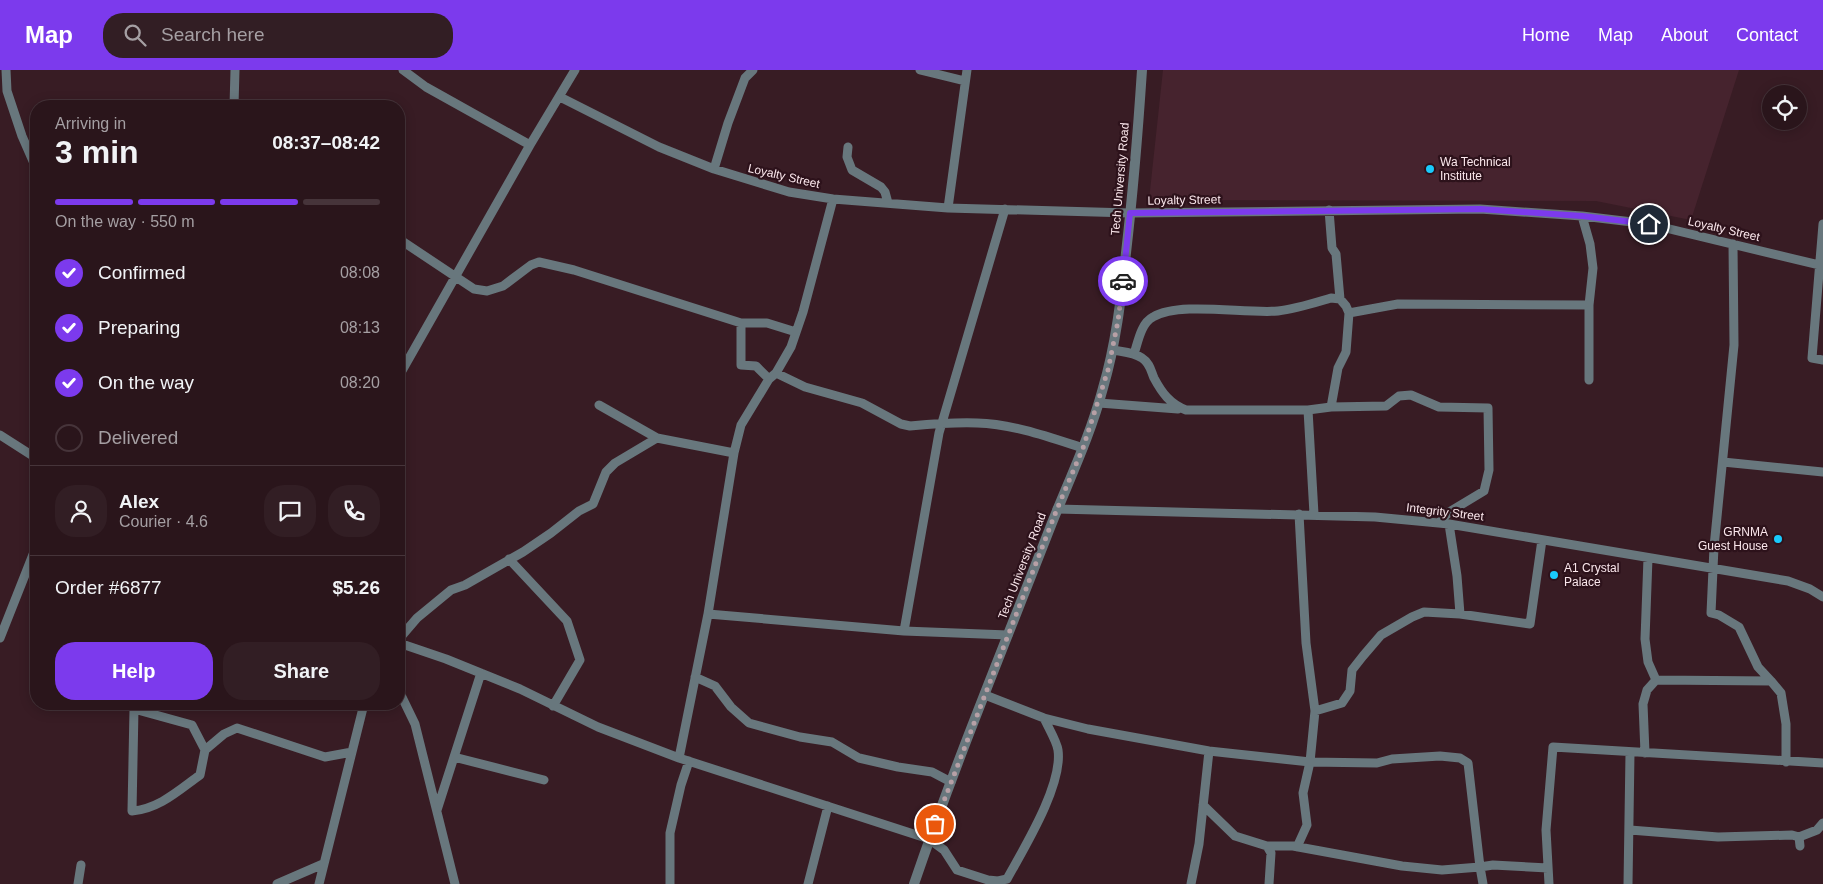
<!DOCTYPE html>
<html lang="en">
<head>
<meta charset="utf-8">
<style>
	:root { --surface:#2a151b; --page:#321e24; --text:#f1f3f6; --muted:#a59fa3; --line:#46343a; --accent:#7c3aed }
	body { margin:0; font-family:Arial,sans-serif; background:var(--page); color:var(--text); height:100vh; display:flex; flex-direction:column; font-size:19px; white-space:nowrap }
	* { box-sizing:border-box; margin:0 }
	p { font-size:16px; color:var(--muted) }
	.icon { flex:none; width:28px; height:28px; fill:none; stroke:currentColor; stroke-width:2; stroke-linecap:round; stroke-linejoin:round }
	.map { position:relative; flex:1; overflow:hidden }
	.side { position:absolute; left:30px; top:30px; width:375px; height:610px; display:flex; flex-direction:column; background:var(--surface); border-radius:20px; box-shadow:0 2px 12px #0003,0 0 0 1px var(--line) }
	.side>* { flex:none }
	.controls { position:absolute; left:1762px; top:15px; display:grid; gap:10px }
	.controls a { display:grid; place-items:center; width:45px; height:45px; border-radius:50%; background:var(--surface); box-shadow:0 2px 12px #0003,0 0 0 1px var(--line); font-size:25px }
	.pin { position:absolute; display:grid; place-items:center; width:42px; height:42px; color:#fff; margin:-21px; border:2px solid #fff; border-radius:50%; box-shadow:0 1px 5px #0007 }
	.courier { position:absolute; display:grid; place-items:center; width:50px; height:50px; margin:-25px; border:4px solid #7c3aed; border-radius:50%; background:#fff; color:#222; box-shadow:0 1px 6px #0007 }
	.head em { font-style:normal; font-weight:700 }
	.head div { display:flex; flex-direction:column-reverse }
	.head { display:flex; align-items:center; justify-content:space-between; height:85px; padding:0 25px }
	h1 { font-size:32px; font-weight:700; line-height:38px }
	.bar { display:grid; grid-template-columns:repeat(4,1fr); gap:8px 5px; align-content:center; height:60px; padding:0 25px }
	.bar i { height:6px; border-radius:4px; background:var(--line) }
	.bar .on { background:var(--accent) }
	.bar p { grid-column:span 4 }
	.line { display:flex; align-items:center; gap:12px; padding:0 25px; border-top:1px solid var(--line) }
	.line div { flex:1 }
	.round { display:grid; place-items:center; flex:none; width:52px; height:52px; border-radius:20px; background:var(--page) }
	ol { padding:0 25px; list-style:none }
	li { display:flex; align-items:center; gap:15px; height:55px }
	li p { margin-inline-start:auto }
	li .icon { padding:5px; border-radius:50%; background:var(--accent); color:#fff; stroke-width:4 }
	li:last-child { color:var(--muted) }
	li i { width:28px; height:28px; border:2px solid var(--line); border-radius:50% }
	.action { display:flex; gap:10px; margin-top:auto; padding:10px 25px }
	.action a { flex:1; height:58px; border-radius:20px; background:var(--accent); color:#fff; font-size:20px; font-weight:700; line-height:58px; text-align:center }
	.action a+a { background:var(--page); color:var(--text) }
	header { display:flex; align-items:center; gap:30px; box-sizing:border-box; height:70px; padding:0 25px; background:var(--accent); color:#fff }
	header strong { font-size:24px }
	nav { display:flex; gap:28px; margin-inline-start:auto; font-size:18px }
	.search { width:350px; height:45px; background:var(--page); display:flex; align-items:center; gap:12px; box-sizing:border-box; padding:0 18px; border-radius:20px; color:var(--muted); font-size:19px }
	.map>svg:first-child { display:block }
	.built { fill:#46232e }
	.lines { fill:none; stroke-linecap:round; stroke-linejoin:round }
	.minor { stroke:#68777d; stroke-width:9 }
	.tertiary { stroke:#68777d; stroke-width:10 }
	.done { stroke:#b7a0a6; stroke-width:5; stroke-dasharray:0 9 }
	.route { stroke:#7c3aed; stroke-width:6 }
	.poi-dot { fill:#19cafc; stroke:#2d121b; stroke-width:2 }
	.labels { text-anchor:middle; stroke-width:4.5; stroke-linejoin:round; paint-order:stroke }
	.poi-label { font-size:12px; fill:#fbe7ec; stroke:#2d121b; text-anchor:start }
	.street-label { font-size:12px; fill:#fbe7ec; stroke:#2d121b }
</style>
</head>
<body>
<header>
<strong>Map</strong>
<div class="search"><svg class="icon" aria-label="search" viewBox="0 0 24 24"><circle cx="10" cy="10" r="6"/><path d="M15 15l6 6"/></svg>Search here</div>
<nav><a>Home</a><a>Map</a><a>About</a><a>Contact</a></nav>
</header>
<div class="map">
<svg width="1823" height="814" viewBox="0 0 1823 814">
	<rect width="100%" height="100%" fill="#381c24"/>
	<!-- built -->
	<path class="built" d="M1163,0H1739L1691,150L1596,131L1149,130Z"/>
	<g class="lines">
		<!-- minor -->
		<path class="minor" d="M6,0L7,21L22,66L36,98
			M403,0L426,17L530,75
			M920,0L965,11
			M560,27L659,77L714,99L789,122L833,129L948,138L1130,143L1480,139L1582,146L1649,154L1823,196
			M234,36L235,0
			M848,77L847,87L852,100L881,117L885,122L888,133
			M714,99L728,53L745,8L753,0
			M948,138L967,0
			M1329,140L1332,178L1336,184L1340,229
			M1582,146L1590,174L1593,198L1589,235V310
			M1823,154L1812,288L1823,290
			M399,169L474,219L487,221L503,216L531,195L539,192L574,200L741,253H767L796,262
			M1733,174L1734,275L1714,477L1711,543L1719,545L1739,557L1758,597L1771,611
			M1349,243L1398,234L1589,235
			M741,253V295L756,296L769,309
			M1113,280C1123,282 1133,282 1142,288C1150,293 1151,301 1154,308C1162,323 1170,334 1186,340H1308L1331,337L1386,336L1399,326L1411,325L1439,337L1488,338L1489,400L1484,421L1449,442L1439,453
			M1134,284C1138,272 1141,253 1153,247C1180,231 1245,244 1278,241C1296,239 1314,233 1331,228L1340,229L1346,236L1349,243L1346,282L1338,298L1331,337
			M776,303L805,317L862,333L901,354L910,356C932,354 955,352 977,353C1013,354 1049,367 1083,378
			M399,306L530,75L575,0
			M1099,333L1178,339
			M599,335L657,368L734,383
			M1308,340L1314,444
			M0,365L36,388
			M1723,392L1823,402
			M1057,439L1375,447L1449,454L1788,511L1810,519L1823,527
			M1449,454L1457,506L1460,544
			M1648,488L1645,569L1648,592L1656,610
			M509,489L567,551L580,590L553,636
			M708,544L904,561L1008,565
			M904,561L939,363L1005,139
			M0,568L36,477
			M399,569L417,548L451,520L465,515L523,482L551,463L579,441L593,434L606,402L615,393L657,368
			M399,573L446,589L520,619L598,657L679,688L929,769L944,780L957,800L988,810L998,811L1007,809C1024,778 1063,715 1058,680C1057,672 1048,657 1044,648
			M695,607L715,616L731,637L749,653L800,667L832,672L859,688L898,697L932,702L951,712
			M399,621L415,654L455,814
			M985,625L1044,648L1088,659L1209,681L1310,692L1377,693L1392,689L1440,686L1460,688L1468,693L1480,797L1442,800L1402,796L1293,776H1267
			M132,634L134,639L192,655L205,680L200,705C179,720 159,739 132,741L134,639
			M1315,641L1342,633L1350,621L1352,600L1363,586L1381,565L1412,547L1424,542L1460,544L1530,554L1542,470
			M205,680L224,664L237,658L325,687L352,682
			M1645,683L1643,634L1647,620L1656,610L1771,611L1781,623L1786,654V692
			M454,687L544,710
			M679,688L708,544L734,383L741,355L769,309L776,303L791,277L803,242L833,129
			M1203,735L1235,766L1267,776L1271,783L1269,814
			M437,740L481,603
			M1630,760L1718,767L1792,765L1799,767L1800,776
			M1799,767L1817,760L1823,753
			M1297,777L1307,755L1303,723L1310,692L1315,641L1306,573L1299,444
			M78,814L81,795
			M277,814L323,794
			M319,814L364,634
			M670,814V763L681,715L689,691
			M808,814L828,736
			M1191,814L1199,774L1209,681
			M1483,814L1480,797L1493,795L1548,798
			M1549,814L1546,760L1553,677L1823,693
			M1628,814L1630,683"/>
		<!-- tertiary -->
		<path class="tertiary" d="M914,814C955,694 1004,576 1050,458C1068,412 1090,367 1103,318C1116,274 1121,229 1126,183C1133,122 1138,61 1142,0"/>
	</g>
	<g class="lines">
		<!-- done -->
		<path class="done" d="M935,754L1057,439L1083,378L1108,300L1118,251L1123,211"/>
		<!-- route -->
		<path class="route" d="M1123,211L1130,143L1480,139L1582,146L1649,154"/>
	</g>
	<!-- markers -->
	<g class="poi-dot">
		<circle cx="1430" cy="99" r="5"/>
		<circle cx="1778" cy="469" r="5"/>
		<circle cx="1554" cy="505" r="5"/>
	</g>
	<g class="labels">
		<!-- poi labels -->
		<g class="poi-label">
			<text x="1440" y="96">Wa Technical<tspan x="1440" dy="14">Institute</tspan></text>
			<text x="1768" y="466" text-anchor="end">GRNMA<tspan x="1768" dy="14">Guest House</tspan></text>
			<text x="1564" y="502">A1 Crystal<tspan x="1564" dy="14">Palace</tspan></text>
		</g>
		<!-- street labels -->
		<g class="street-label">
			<text transform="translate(784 106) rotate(13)" y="4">Loyalty Street</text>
			<text transform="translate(1120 109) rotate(-85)" y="4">Tech University Road</text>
			<text transform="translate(1184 130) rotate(-1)" y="4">Loyalty Street</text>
			<text transform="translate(1724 159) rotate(13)" y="4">Loyalty Street</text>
			<text transform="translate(1445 442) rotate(7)" y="4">Integrity Street</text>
			<text transform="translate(1022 496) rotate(-69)" y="4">Tech University Road</text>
		</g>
	</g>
</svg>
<div class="controls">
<a><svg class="icon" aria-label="locate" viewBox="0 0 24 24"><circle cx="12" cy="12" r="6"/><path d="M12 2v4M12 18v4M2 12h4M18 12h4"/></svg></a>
</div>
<div class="pin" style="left:935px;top:754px;background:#ea580c"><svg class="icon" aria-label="bag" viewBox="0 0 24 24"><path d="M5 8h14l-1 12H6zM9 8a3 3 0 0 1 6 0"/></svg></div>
<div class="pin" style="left:1649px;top:154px;background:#1f2937"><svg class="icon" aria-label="home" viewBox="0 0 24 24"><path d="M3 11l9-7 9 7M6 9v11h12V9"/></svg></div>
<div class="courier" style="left:1123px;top:211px"><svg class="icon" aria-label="car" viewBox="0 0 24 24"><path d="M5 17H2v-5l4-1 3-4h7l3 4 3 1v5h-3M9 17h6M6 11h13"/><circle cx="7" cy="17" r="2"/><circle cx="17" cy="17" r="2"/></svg></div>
<section class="side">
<div class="head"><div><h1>3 min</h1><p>Arriving in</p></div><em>08:37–08:42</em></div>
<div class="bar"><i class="on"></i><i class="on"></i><i class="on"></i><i></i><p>On the way · 550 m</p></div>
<ol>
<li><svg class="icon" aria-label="check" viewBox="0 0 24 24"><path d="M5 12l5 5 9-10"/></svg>Confirmed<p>08:08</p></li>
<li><svg class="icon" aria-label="check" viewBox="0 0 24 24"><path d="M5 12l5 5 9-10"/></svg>Preparing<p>08:13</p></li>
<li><svg class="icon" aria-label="check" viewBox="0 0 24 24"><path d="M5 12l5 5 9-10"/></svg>On the way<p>08:20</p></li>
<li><i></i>Delivered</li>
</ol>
<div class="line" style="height:90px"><a class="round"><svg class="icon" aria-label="person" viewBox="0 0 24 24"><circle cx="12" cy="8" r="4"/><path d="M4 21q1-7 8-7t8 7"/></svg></a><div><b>Alex</b><p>Courier · 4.6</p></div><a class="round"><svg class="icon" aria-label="chat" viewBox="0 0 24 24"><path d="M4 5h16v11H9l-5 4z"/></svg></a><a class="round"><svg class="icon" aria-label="phone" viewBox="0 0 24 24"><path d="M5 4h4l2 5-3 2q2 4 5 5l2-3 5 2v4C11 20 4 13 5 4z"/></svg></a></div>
<div class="line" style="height:65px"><div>Order #6877</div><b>$5.26</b></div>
<div class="action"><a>Help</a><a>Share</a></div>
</section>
</div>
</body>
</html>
